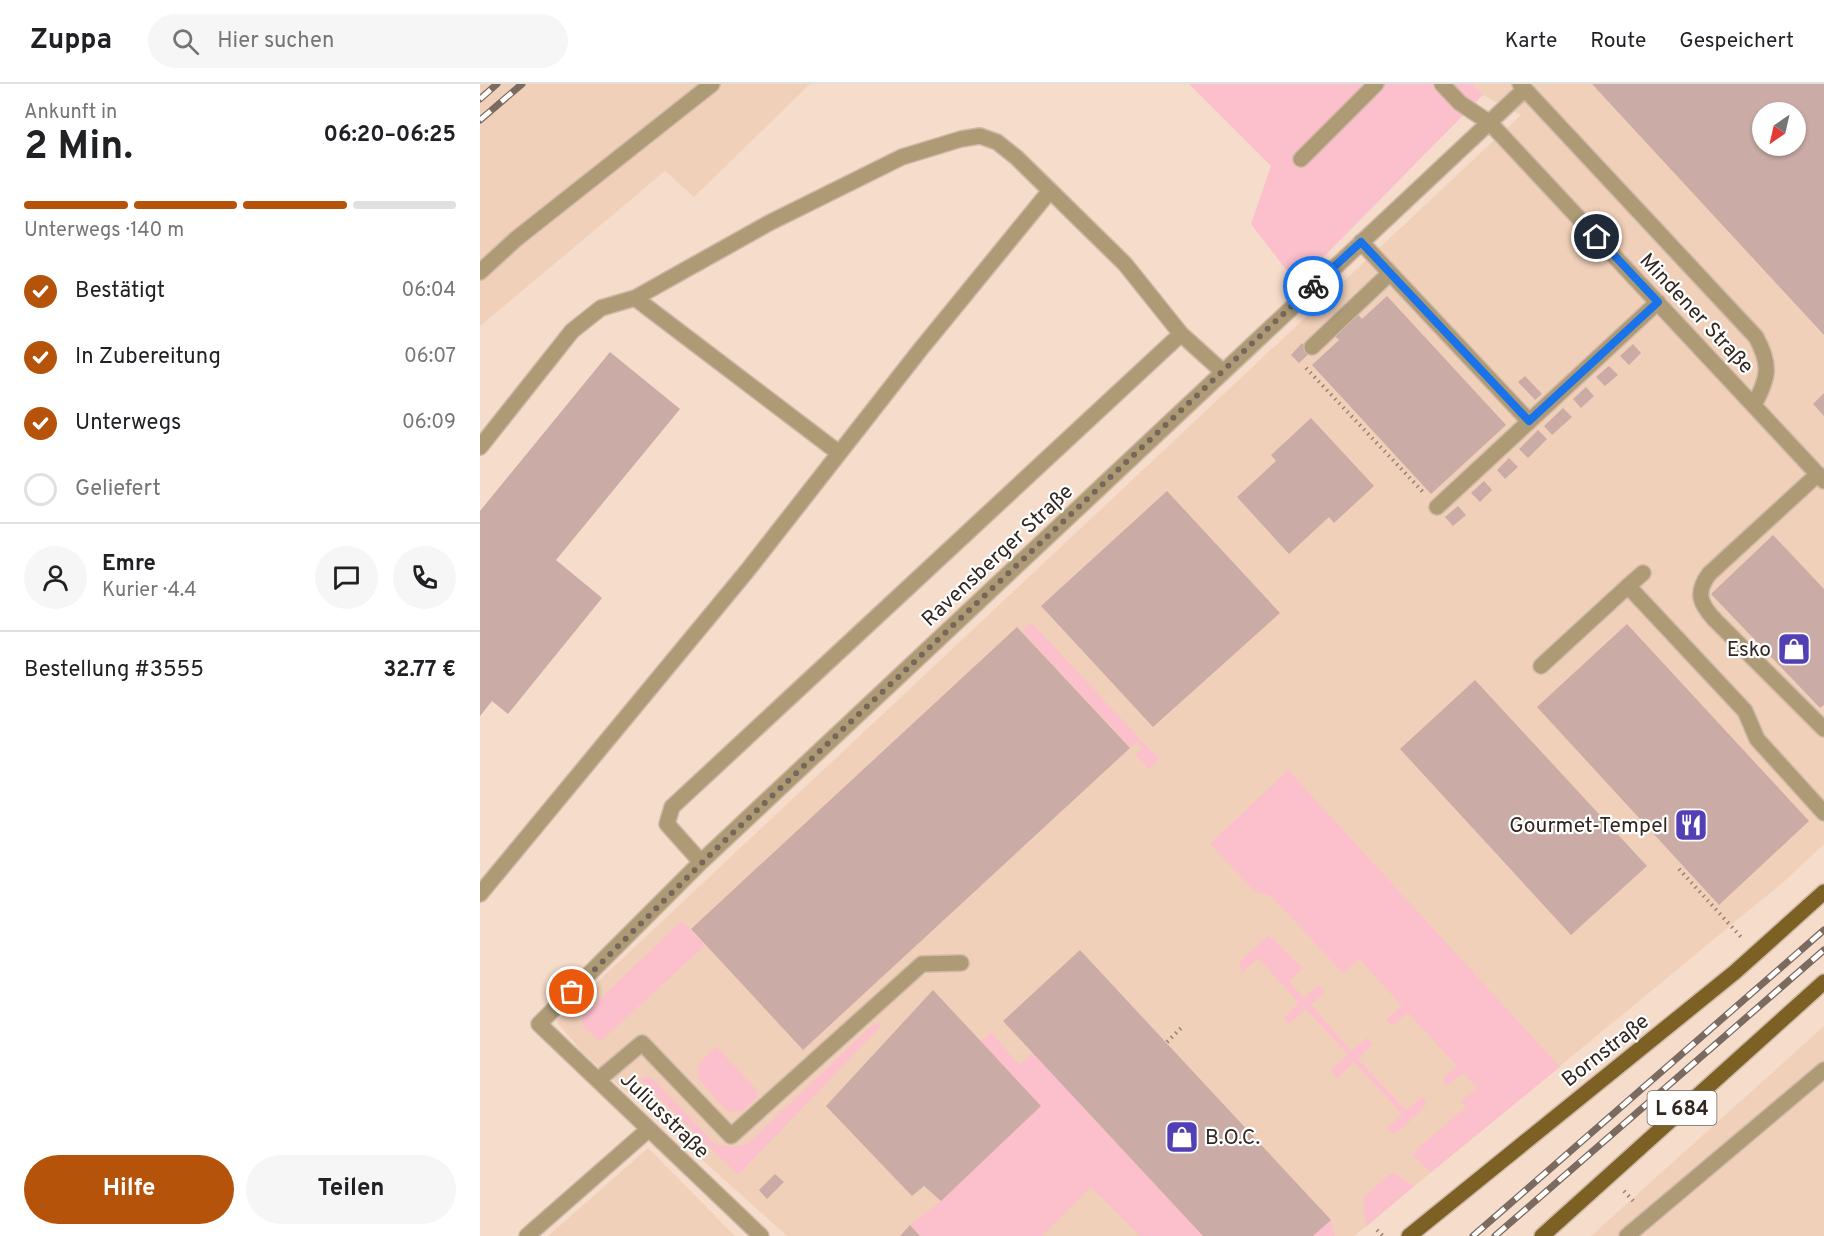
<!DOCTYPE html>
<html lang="de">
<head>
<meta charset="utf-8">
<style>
	:root { --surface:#fff; --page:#f6f6f6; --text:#202124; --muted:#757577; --line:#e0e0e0; --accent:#b45309 }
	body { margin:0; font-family:Overpass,sans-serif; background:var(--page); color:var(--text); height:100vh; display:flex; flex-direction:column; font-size:22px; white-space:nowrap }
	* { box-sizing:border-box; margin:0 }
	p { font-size:20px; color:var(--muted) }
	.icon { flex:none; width:33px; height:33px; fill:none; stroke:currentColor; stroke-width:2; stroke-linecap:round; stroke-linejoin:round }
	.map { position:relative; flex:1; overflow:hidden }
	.drawer { display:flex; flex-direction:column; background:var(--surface); width:480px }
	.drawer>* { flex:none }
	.needle { width:39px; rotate:214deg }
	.tools { position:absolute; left:1272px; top:18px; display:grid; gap:12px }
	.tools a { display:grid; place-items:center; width:54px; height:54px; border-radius:50%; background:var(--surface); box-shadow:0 2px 4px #0004; font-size:30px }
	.pin { position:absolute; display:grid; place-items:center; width:51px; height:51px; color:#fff; margin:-26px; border:3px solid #fff; border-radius:50%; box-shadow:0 2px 6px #0007 }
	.courier { position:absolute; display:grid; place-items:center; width:60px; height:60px; margin:-30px; border:4px solid #1a73e8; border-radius:50%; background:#fff; color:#222; box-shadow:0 2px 8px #0007 }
	.headline em { font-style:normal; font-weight:700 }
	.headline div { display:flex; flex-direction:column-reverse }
	.headline { display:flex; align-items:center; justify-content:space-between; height:102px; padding:0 24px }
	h1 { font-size:39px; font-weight:700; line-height:45px }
	.bar { display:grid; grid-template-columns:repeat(4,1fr); gap:9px 6px; align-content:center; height:72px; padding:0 24px }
	.bar i { height:8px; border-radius:4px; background:var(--line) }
	.bar .selected { background:var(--accent) }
	.bar p { grid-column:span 4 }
	.line { display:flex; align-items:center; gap:15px; padding:0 24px; border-top:2px solid var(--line) }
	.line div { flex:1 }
	.round { display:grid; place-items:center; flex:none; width:63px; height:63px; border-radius:32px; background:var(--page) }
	ol { padding:0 24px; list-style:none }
	li { display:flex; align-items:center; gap:18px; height:66px }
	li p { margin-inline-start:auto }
	li .icon { padding:6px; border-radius:50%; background:var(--accent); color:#fff; stroke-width:4 }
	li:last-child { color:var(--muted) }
	li i { width:33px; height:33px; border:3px solid var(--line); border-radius:50% }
	.primary-button { display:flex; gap:12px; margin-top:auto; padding:12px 24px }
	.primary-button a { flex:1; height:69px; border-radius:36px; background:var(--accent); color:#fff; font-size:24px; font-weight:700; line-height:69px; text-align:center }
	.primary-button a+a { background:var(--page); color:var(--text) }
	header { display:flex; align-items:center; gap:36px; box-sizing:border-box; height:84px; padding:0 30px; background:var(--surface); border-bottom:2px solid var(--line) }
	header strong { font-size:28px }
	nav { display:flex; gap:33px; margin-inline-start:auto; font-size:21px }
	.search { width:420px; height:54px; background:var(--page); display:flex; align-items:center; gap:15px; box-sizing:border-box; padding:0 21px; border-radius:33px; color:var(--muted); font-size:22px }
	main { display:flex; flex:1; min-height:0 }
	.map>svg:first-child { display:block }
	.built { fill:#f1d0b9; fill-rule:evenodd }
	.green { fill:#fcbfcc }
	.building { fill:#caaba5; fill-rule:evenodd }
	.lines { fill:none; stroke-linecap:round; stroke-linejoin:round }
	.minor-casing { stroke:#cfb8a8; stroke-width:18 }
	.major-casing { stroke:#cfb8a8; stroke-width:18 }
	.path { stroke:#958376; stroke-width:4; stroke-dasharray:1.5 4.5; stroke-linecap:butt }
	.minor { stroke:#ae9b76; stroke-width:15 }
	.major { stroke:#7c6024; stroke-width:15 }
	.rail-casing { stroke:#7a6a5f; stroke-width:7 }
	.rail { stroke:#fff; stroke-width:4.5; stroke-dasharray:14; stroke-linecap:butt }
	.done { stroke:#76665c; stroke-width:6; stroke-dasharray:0 10.8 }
	.route { stroke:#1a73e8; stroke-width:8 }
	.labels { text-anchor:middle; stroke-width:4.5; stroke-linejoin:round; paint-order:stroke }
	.shield { fill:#fff; stroke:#6f6863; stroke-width:1.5 }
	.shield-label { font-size:20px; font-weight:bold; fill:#312720 }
	.street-label { font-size:21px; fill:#312720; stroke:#fff }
	.poi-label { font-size:21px; fill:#312720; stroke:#fff; text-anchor:end }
</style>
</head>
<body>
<header>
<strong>Zuppa</strong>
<div class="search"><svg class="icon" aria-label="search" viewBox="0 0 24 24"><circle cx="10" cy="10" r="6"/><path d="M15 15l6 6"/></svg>Hier suchen</div>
<nav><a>Karte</a><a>Route</a><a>Gespeichert</a></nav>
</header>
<main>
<section class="drawer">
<div class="headline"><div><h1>2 Min.</h1><p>Ankunft in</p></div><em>06:20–06:25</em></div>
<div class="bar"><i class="selected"></i><i class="selected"></i><i class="selected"></i><i></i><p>Unterwegs · 140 m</p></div>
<ol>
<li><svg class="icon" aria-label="check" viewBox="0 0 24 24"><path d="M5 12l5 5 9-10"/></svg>Bestätigt<p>06:04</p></li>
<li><svg class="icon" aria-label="check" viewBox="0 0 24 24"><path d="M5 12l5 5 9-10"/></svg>In Zubereitung<p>06:07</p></li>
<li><svg class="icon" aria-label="check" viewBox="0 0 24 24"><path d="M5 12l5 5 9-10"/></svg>Unterwegs<p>06:09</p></li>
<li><i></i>Geliefert</li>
</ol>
<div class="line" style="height:108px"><a class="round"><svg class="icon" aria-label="person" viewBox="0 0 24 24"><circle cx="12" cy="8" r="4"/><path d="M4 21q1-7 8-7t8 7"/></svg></a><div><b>Emre</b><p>Kurier · 4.4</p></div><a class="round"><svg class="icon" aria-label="chat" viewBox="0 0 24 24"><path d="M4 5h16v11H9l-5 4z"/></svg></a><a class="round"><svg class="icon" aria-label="phone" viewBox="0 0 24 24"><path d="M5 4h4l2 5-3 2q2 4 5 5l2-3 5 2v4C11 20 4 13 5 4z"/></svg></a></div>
<div class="line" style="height:78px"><div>Bestellung #3555</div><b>32.77 €</b></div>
<div class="primary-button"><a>Hilfe</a><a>Teilen</a></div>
</section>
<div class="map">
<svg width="1344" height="1152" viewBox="0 0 1344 1152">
	<rect width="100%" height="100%" fill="#f6dcca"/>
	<!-- built -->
	<path class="built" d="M0,0H330L214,113L185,87L0,242Z
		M993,0H1344V760L1307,795L874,1152H307L103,969L76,937L1041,31L1003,11ZM1282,28H1316V62H1282Z
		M1344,942V1152H1111Z
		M168,1064L255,1152H68Z"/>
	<!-- green -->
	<path class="green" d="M709,0H993L1003,11L817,200L771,140L791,82Z
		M552,539L679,675L669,685L655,671L663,663L657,658L651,664L542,547Z
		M808,686L1080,983L951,1088L933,1072L937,1065L986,1023L981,1017L997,1004L983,989L967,1002L962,995L977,982L928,929L912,942L906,935L922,922L879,875L863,889L791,812L774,807L730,760Z
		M202,837L225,861L120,958L102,941L103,931Z
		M789,851L823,884L809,897L824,914L838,901L845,908L831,921L871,967L887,954L893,960L878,975L926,1026L942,1013L946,1016L945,1023L917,1049H912L906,1045L922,1030L874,978L857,994L851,986L868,971L826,925L809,940L804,934L819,919L778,874L762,889L759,878Z
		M395,939L401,942L258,1091L160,995L165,992L174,996L234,1059C246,1063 254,1063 267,1060Z
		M511,948L539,981L553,969L723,1152H660L611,1103L562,1152H440L430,1141L461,1117L561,1022L501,958Z
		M236,962L276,1005L277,1014L263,1027L251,1028L245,1025L218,994V981Z
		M910,1090H916L934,1102L886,1143L883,1114Z
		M851,1136L855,1152H833Z"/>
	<!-- building -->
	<path class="building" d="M1112,0H1344V251ZM1282,28H1316V62H1282Z
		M907,212L1026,341L951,410L832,281L859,256L850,247L874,226L882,235Z
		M822,259L831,268L819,279L811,271Z
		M1153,260L1161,269L1149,281L1140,272Z
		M130,268L200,325L76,476L122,514L28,630L12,617L0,632V427Z
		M1129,282L1138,291L1125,302L1116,293Z
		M1045,292L1062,310L1055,316L1038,298Z
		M1106,303L1114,312L1101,324L1093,315Z
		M1344,309V332L1333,320Z
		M1083,324L1092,333L1072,351L1064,342Z
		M831,334L894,402L854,439L849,433L809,470L757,413L796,377L791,371Z
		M1058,346L1067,355L1048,374L1039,365Z
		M1029,374L1038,383L1025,395L1017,386Z
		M1004,397L1012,406L1000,418L991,409Z
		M687,407L800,529L673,643L561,522Z
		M978,422L986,431L973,442L965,433Z
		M1293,451L1344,505V621L1340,624L1231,510Z
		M1147,540L1329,737L1239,821L1057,623Z
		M537,543L650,664L323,966L211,845Z
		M995,596L1167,782L1091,851L920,665Z
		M600,866L851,1136L833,1152H723L523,937Z
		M453,906L561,1022L461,1117L444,1102L432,1112L346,1022Z
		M295,1090L304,1098L287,1115L279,1106Z
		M430,1141L440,1152H420Z"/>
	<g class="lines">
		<defs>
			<path id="minor" d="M962,0L980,19L1010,39L1344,397
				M1040,0L1276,253C1291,281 1289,293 1274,321
				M821,75L896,0
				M881,158L1049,337
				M0,188L36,155L232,0
				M155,214L359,369
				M832,263L910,189
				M0,363L92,247L121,224L155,214L289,139L422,73L481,55L500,52L517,58L537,74L645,180L701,250
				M1338,390L1229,490C1215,509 1220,520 1235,536L1344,645
				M957,423L1178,218
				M1148,502L1163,489
				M1061,582L1148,502L1265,627L1277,655L1344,729
				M221,778L187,740L192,723L701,250L742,287
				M0,810L267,487L440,266L569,108
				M118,996L162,959L251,1052L442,880L481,879
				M47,1152L169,1045
				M281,1152L59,940L221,778L1045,5
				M1147,1152L1344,986"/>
			<path id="major" d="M929,1152L1255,888L1344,808
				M1062,1152L1344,898"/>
		</defs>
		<!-- minor casing -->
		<use href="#minor" class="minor-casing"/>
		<!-- major casing -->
		<use href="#major" class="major-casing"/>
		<!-- path -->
		<path class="path" d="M826,284L944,409
			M1199,785L1261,853
			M687,958L704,941
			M1144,1107L1155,1119
			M897,1146L903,1152"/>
		<!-- minor -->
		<use href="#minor" class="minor"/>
		<!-- major -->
		<use href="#major" class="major"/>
		<defs>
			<path id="rail" d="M0,15L17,0
				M0,36L42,0
				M993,1152L1344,846
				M1015,1152L1344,866"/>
		</defs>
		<!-- rail casing -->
		<use href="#rail" class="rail-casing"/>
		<!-- rail -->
		<use href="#rail" class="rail"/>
	</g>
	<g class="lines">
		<!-- done -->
		<path class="done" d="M92,908L239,762L833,202"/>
		<!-- route -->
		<path class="route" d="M833,202L881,158L1049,337L1178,218L1117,153"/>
	</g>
	<!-- icons -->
	<defs>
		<symbol id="shop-square" viewBox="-11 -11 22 22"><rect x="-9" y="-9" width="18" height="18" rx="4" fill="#523fb6" stroke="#fff"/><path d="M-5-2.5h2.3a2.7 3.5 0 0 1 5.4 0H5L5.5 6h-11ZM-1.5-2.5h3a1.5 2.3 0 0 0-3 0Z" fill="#fff"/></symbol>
		<symbol id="restaurant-square" viewBox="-11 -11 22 22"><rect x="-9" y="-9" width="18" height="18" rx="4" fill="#523fb6" stroke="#fff"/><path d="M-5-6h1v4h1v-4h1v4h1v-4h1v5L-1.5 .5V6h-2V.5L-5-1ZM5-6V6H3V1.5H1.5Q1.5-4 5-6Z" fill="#fff"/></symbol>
	</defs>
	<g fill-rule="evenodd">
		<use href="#shop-square" x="1295" y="546" width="38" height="38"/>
		<use href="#restaurant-square" x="1192" y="722" width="38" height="38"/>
		<use href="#shop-square" x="683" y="1034" width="38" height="38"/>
	</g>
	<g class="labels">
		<!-- shield labels -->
		<rect class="shield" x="1167.5" y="1007" width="69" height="34" rx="4.5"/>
		<g class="shield-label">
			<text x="1202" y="1031">L 684</text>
		</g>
		<!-- street labels -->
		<g class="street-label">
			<text transform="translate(1217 229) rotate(47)" y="7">Mindener Straße</text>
			<text transform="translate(517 471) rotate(-43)" y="7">Ravensberger Straße</text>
			<text transform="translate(1125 966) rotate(-38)" y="7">Bornstraße</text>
			<text transform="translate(185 1031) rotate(44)" y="7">Juliusstraße</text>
		</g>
		<!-- poi labels -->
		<g class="poi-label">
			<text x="1291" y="572">Esko</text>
			<text x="1188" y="748">Gourmet-Tempel</text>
			<text x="725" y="1060" text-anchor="start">B.O.C.</text>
		</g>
	</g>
</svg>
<div class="tools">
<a><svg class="needle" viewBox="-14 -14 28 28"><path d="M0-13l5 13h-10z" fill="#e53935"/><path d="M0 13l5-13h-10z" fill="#757577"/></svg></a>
</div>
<div class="pin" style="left:92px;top:908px;background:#ea580c"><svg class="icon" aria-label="bag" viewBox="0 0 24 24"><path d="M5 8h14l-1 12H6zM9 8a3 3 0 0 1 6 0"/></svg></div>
<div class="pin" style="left:1117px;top:153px;background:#1f2937"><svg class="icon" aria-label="home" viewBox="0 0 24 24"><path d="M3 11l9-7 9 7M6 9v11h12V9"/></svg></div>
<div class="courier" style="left:833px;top:202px"><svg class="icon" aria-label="bike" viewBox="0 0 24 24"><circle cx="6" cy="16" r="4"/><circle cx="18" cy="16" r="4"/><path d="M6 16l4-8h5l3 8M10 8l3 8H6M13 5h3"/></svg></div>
</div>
</main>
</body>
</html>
